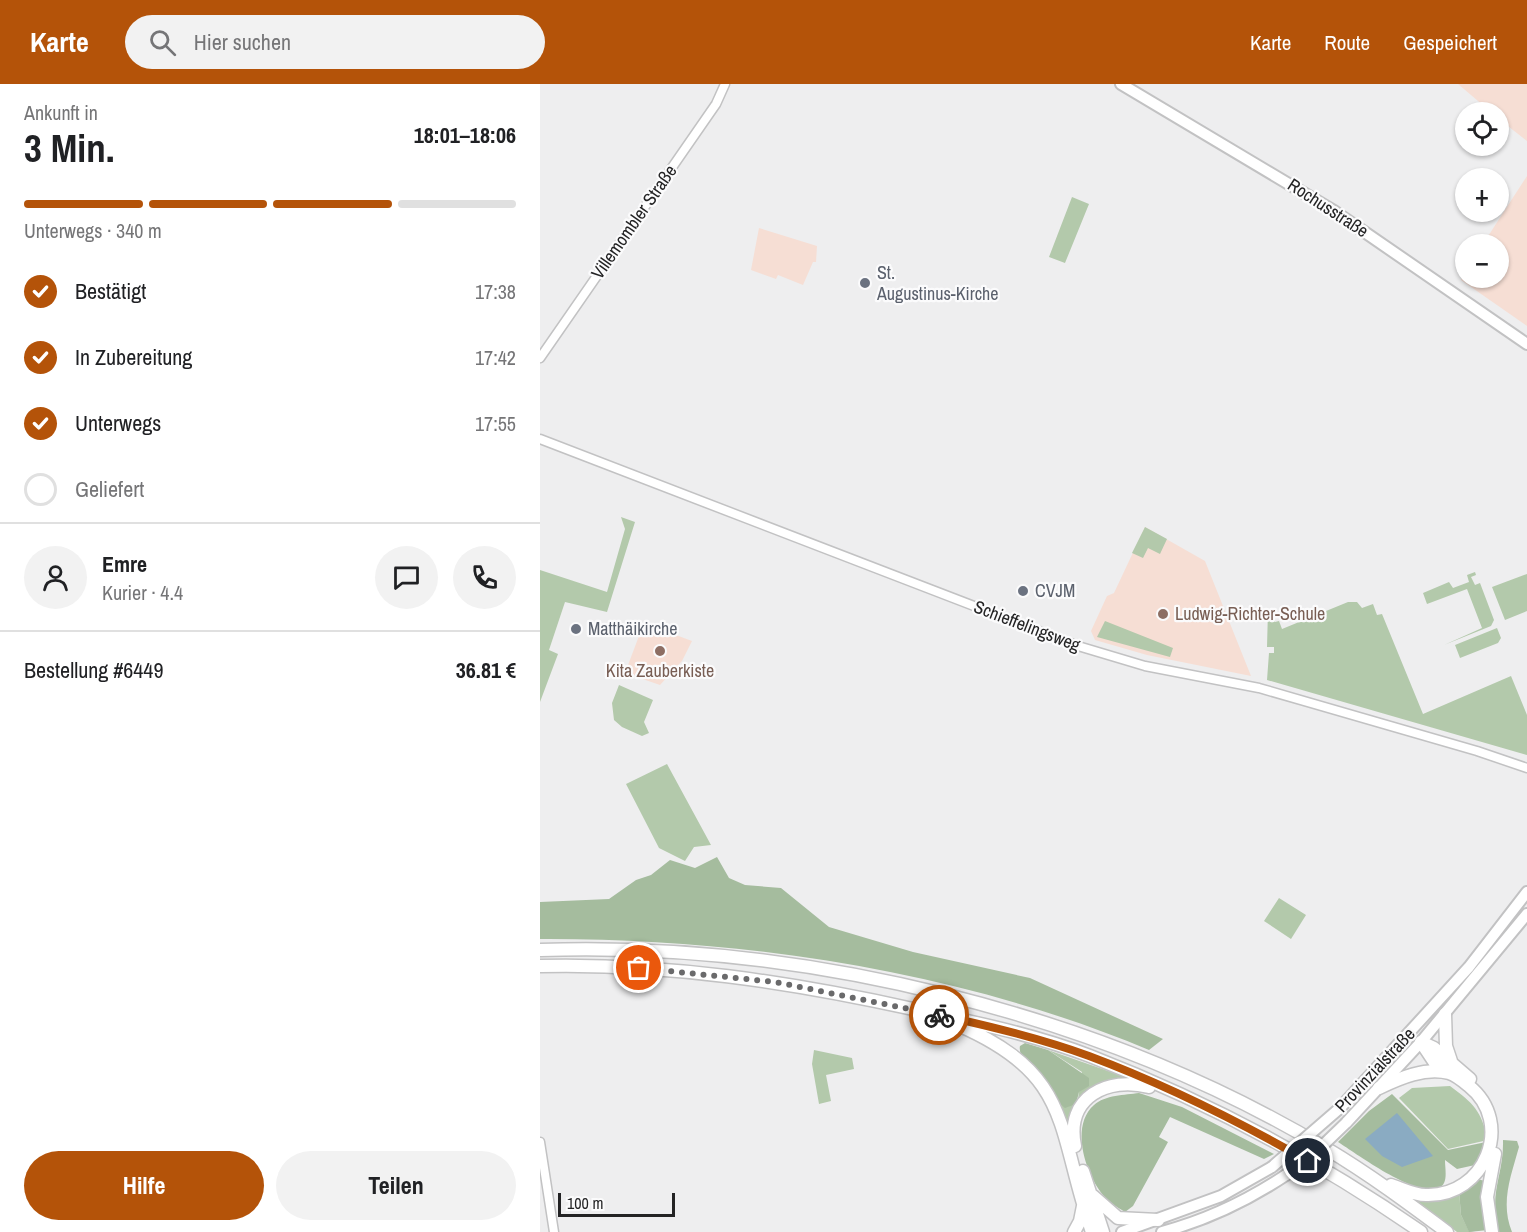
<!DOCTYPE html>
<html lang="de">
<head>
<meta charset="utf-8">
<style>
	:root { --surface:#fff; --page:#f2f2f2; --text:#202124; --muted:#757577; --line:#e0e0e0; --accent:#b45309 }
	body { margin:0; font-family:"Archivo Narrow",sans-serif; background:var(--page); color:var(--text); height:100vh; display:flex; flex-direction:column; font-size:22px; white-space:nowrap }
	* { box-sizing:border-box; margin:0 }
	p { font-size:20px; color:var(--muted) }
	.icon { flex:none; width:33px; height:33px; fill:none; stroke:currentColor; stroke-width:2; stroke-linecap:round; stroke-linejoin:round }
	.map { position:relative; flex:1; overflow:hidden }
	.details { display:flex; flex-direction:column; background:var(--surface); width:540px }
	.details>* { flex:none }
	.fabs { position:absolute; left:915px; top:18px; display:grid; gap:12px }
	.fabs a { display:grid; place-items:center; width:54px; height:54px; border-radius:50%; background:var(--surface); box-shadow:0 2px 4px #0004; font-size:30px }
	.scale { position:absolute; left:18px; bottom:15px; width:117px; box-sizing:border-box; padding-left:6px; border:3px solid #232324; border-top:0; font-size:16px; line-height:21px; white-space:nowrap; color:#232324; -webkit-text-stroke:4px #fbfbfc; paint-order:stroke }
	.pin { position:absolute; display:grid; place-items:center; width:51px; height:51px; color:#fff; margin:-26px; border:3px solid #fff; border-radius:50%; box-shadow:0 2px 6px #0007 }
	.courier { position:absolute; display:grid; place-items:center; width:60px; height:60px; margin:-30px; border:4px solid #b45309; border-radius:50%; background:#fff; color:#222; box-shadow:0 2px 8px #0007 }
	.overview em { font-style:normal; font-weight:700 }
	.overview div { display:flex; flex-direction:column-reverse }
	.overview { display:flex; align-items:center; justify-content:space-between; height:102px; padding:0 24px }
	h1 { font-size:39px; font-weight:700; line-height:45px }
	.bar { display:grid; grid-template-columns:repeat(4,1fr); gap:9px 6px; align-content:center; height:72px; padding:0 24px }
	.bar i { height:8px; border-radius:4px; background:var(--line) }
	.bar .selected { background:var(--accent) }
	.bar p { grid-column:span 4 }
	.line { display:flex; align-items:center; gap:15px; padding:0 24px; border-top:2px solid var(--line) }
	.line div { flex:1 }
	.round { display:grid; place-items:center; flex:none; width:63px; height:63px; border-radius:32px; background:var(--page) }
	ol { padding:0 24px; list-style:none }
	li { display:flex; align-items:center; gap:18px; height:66px }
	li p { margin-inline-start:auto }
	li .icon { padding:6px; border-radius:50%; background:var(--accent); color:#fff; stroke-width:4 }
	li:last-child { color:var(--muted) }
	li i { width:33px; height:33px; border:3px solid var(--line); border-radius:50% }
	.cta { display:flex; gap:12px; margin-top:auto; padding:12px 24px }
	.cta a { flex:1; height:69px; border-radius:36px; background:var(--accent); color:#fff; font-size:24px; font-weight:700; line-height:69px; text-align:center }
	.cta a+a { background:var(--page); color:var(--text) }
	header { display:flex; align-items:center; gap:36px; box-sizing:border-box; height:84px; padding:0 30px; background:var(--accent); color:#fff }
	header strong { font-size:28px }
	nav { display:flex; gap:33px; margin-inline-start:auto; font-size:21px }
	.search { width:420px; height:54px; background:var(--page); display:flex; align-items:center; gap:15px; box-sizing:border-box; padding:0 21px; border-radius:33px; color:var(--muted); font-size:22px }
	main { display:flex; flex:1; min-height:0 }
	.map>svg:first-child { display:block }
	.education { fill:#f6ded4 }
	.green { fill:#b3c9ab }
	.forest { fill:#a5bc9e }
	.water { fill:#8aabc2 }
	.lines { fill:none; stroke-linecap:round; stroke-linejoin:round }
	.minor-casing { stroke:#c2c2c3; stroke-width:11 }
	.major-casing { stroke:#c2c2c3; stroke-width:14 }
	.highway-casing { stroke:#c2c2c3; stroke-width:15 }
	.minor { stroke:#fff; stroke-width:8 }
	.major { stroke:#fff; stroke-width:10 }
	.highway { stroke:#fff; stroke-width:12 }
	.major-bridge-casing { stroke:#c2c2c3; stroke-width:14; stroke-linecap:butt }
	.major-bridge { stroke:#fff; stroke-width:10 }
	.done { stroke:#6a6a6b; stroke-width:6; stroke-dasharray:0 10.8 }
	.route { stroke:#b45309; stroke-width:8 }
	.worship-dot { fill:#6b7280; stroke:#fbfbfc; stroke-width:2 }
	.education-dot { fill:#8d6e63; stroke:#fbfbfc; stroke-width:2 }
	.labels { text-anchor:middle; stroke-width:4.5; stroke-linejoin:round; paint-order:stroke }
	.street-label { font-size:18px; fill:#232324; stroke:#fbfbfc }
	.worship-label { font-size:18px; fill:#5b616d; stroke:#fbfbfc; text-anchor:start }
	.education-label { font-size:18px; fill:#785e54; stroke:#fbfbfc; text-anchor:start }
</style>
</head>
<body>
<header>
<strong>Karte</strong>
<div class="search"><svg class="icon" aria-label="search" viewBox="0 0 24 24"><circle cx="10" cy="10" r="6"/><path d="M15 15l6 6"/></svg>Hier suchen</div>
<nav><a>Karte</a><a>Route</a><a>Gespeichert</a></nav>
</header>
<main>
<section class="details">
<div class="overview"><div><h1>3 Min.</h1><p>Ankunft in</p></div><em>18:01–18:06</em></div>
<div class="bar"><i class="selected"></i><i class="selected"></i><i class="selected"></i><i></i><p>Unterwegs · 340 m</p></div>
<ol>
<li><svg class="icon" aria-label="check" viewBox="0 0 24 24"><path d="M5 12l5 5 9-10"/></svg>Bestätigt<p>17:38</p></li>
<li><svg class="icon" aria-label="check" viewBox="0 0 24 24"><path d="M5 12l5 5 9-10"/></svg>In Zubereitung<p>17:42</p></li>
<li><svg class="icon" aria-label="check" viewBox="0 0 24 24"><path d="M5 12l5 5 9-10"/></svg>Unterwegs<p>17:55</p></li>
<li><i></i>Geliefert</li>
</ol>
<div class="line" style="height:108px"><a class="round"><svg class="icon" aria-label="person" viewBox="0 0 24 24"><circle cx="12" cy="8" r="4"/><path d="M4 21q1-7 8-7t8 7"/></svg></a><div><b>Emre</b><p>Kurier · 4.4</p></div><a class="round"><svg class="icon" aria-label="chat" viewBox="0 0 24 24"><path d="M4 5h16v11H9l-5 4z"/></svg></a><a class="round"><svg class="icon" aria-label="phone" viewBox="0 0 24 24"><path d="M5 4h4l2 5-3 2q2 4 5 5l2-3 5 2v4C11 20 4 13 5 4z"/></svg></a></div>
<div class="line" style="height:78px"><div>Bestellung #6449</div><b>36.81 €</b></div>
<div class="cta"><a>Hilfe</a><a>Teilen</a></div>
</section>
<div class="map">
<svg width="987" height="1148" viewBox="0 0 987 1148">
	<rect width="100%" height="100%" fill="#eeeeef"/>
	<!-- education -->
	<path class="education" d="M918,0H987V57L959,35L958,28H951Z
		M987,92V242L921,196L925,189L926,194H958V160H943Z
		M219,144L277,162L276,178H273L263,201L238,191L236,195L211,186Z
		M605,443L665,477L711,592L607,571L555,556L551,547L567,512L574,509Z
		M102,544L116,549L117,544L152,557L142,577L120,601L85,589Z"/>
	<!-- green -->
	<path class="green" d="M532,113L549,120L525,179L509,173Z
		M81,433L95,438L67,528L25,518L9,566L18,570L0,618V486L67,508L85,445Z
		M605,443L627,455L620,470L608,464L603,474L592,469Z
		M935,488L936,491L931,493L935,501L940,499L954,536L951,542L904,561L942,544L927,505L887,520L883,509L909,498L913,504L929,498L927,491Z
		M987,490V527L965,536L952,503Z
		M808,518H817L822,524L833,520L837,531L842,530L883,630L971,592L987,631V671L727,596L729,569H734V563H727L728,526L730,525L735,538L739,537L742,545Z
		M565,537L633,564L630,573L557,553Z
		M957,544L961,554L958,559L920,574L915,561Z
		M79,601L113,616L104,638L109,649L102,652L82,643L74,636L72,619Z
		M127,680L171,761L154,763L145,777L119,764L86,700Z
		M739,814L766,831L751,855L724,837Z
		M274,966L312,974L314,985L286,991L291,1017L279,1020L272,980Z
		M508,966L591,995L558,1003L531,1052L514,1015L521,1019L538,1015L542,988Z
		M910,1002C934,1020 941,1026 948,1056L908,1065L859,1014L872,1004Z
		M919,1107L921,1131L929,1147L935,1148H917L868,1110Z"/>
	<!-- forest -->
	<path class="forest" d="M177,773L189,794L205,801L241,804L289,843L373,868L490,894L623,955L609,966C421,887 203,854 0,855V818L69,815L96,796L111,791L130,776L155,784Z
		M485,959L508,966L549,994V1002L539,1008L536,1020L525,1024C515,1015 476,976 480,962Z
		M599,1009L642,1023L734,1070L724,1075L630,1033L619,1053L628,1058L593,1122L585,1128C577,1123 568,1118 563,1111C545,1089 530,1042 554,1021C565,1011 585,1011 599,1009Z
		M852,1010L908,1066L946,1058L935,1081L917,1085L905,1076C905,1083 907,1093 904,1099C890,1125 813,1067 798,1058L829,1027Z
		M963,1056L977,1057L979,1063C971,1092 960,1119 972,1148H959C948,1108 964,1092 963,1056Z
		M937,1095L945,1097L948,1146L929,1148L921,1131L919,1107Z"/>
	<!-- water -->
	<path class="water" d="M857,1029L893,1072L862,1083L842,1072L825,1055Z"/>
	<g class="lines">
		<defs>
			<path id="minor" d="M0,274L176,20L185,0
				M0,355L538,562L605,582L719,604L764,617L937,667L987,684
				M0,1058L14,1148"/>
			<path id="major" d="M581,0L794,127L987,260
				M800,1024L929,883L987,808
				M806,1039L881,958L987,830
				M582,1148L681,1112L732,1083
				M622,1148C667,1136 707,1117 746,1091"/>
			<path id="highway" d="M0,866C264,857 560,929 787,1065C829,1090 868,1119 907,1148
				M0,882C126,879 250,898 373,925C432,938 493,950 550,972C666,1017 779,1077 881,1148
				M905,930L906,962L911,977
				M418,941C534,991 516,1045 552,1148
				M881,958L894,964L930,995
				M881,958L895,979L910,989
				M839,1004C860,994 885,983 909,989C916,991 923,997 929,1002C975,1039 945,1113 886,1111C874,1111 863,1105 851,1101
				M535,1062C525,1013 568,992 609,1003
				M543,1087L563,1148
				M553,1112L578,1134L618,1136
				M534,1148L540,1137L543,1122
				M952,1148L947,1113L955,1070"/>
		</defs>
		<!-- minor casing -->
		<use href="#minor" class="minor-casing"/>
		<!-- major casing -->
		<use href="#major" class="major-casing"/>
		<!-- highway casing -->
		<use href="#highway" class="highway-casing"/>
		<!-- minor -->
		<use href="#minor" class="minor"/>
		<!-- major -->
		<use href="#major" class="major"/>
		<!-- highway -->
		<use href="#highway" class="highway"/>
		<defs>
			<path id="major-bridge" d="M732,1083L800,1024
				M746,1091L779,1065L806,1039"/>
		</defs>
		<!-- major-bridge casing -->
		<use href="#major-bridge" class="major-bridge-casing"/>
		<!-- major-bridge -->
		<use href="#major-bridge" class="major-bridge"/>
	</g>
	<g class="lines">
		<!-- done -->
		<path class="done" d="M99,884L235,898L399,931"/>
		<!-- route -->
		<path class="route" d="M399,931C450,942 500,954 549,972C624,1000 698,1037 768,1077"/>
	</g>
	<!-- markers -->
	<g class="worship-dot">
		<circle cx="325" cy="199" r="6"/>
		<circle cx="483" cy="507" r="6"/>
		<circle cx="36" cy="545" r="6"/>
	</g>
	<g class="education-dot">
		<circle cx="623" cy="530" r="6"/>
		<circle cx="120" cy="567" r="6"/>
	</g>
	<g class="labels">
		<!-- street labels -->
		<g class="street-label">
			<text transform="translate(788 124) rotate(33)" y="6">Rochusstraße</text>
			<text transform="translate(94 138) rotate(-55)" y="6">Villemombler Straße</text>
			<text transform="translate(487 542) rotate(21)" y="6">Schieffelingsweg</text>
			<text transform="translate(835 986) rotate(-47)" y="6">Provinzialstraße</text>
		</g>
		<!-- worship labels -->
		<g class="worship-label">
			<text x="337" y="195">St.<tspan x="337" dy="21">Augustinus-Kirche</tspan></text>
			<text x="495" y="513">CVJM</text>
			<text x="48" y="551">Matthäikirche</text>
		</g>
		<!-- education labels -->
		<g class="education-label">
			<text x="635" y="536">Ludwig-Richter-Schule</text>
			<text x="120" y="593" text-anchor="middle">Kita Zauberkiste</text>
		</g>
	</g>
</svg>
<div class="fabs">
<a><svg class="icon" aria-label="locate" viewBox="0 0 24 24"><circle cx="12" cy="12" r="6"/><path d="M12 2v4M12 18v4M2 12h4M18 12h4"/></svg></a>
<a>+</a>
<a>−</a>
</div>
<div class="scale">100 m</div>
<div class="pin" style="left:99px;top:884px;background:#ea580c"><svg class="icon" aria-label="bag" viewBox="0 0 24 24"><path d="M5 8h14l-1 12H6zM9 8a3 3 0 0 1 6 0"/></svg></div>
<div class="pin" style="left:768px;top:1077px;background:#1f2937"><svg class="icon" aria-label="home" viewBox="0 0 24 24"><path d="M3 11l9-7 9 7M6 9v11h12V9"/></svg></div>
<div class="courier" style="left:399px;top:931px"><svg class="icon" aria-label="bike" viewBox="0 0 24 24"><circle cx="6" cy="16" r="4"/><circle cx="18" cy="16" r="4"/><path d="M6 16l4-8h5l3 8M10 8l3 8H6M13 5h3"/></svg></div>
</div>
</main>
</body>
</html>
